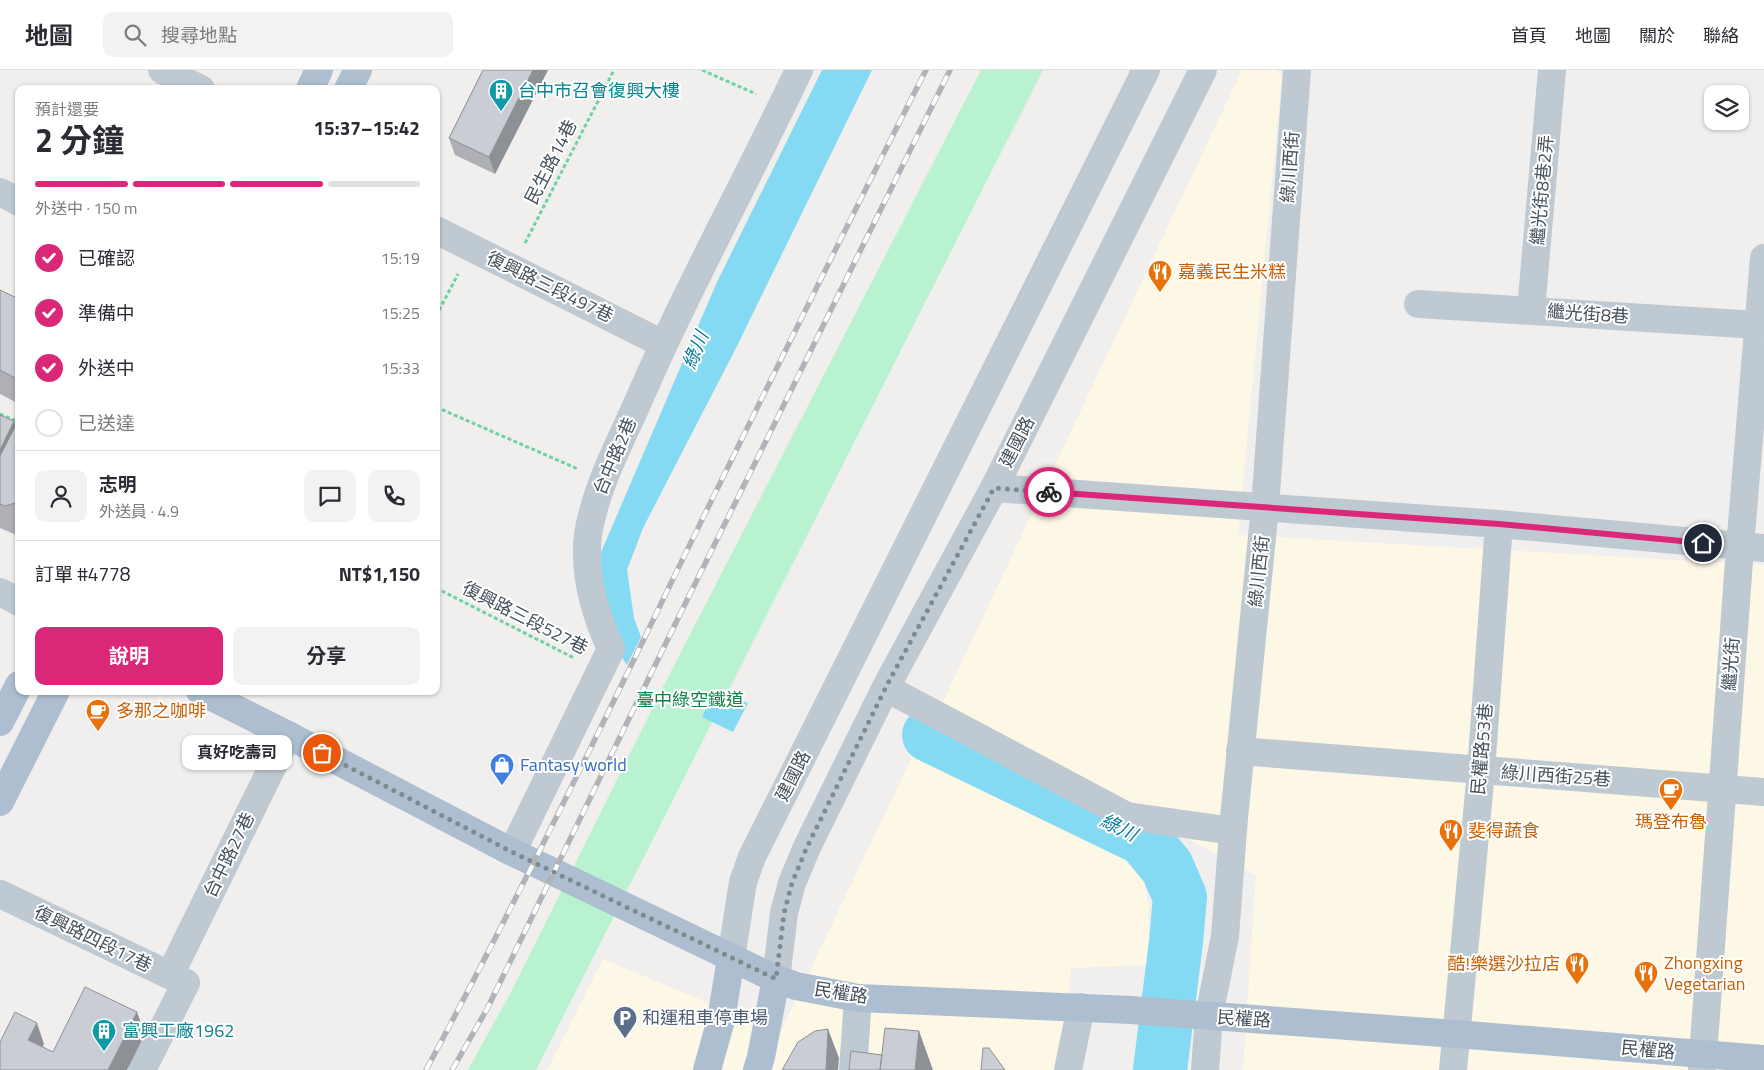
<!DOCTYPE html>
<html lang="zh-TW">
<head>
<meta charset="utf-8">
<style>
	:root { --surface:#fff; --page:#f2f2f3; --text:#2b2b33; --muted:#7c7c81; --line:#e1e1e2; --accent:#db2777 }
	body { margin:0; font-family:"Titillium Web","Noto Sans TC",sans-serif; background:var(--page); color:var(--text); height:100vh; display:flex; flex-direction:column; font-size:19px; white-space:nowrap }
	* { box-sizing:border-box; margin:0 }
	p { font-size:16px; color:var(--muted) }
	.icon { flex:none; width:28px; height:28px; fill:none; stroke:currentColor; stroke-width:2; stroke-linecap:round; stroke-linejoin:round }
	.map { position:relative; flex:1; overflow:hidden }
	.panel { position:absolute; left:15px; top:15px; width:425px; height:610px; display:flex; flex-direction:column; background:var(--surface); border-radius:10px; box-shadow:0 1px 4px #0004 }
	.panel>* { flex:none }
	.tools { position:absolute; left:1704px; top:15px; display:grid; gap:10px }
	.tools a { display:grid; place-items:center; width:45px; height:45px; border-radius:10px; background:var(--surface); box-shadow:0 1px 4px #0004; font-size:25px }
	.pin { position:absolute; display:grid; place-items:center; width:42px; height:42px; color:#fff; margin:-21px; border:2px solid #fff; border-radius:50%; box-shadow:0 1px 5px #0007 }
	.courier { position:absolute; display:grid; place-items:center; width:50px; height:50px; margin:-25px; border:4px solid #db2777; border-radius:50%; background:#fff; color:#222; box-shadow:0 1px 6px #0007 }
	.bubble { position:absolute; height:35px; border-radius:10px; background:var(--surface); box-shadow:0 1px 4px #0004; font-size:16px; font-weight:700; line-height:35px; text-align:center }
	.head em { font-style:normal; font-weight:700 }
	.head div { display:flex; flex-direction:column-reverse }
	.head { display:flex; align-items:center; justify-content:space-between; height:85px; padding:0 20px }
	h1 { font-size:32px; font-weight:700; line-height:38px }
	.bar { display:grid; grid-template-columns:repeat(4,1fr); gap:8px 5px; align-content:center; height:60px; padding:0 20px }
	.bar i { height:6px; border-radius:4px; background:var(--line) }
	.bar .on { background:var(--accent) }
	.bar p { grid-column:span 4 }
	.line { display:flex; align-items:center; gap:12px; padding:0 20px; border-top:1px solid var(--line) }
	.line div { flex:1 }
	.round { display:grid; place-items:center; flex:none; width:52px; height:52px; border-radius:10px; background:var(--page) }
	ol { padding:0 20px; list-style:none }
	li { display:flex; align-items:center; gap:15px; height:55px }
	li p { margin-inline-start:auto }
	li .icon { padding:5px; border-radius:50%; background:var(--accent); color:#fff; stroke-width:4 }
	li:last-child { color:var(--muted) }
	li i { width:28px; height:28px; border:2px solid var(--line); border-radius:50% }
	.cta { display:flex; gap:10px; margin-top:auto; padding:10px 20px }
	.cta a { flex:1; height:58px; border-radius:10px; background:var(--accent); color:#fff; font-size:20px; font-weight:700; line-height:58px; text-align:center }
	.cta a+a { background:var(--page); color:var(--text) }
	header { display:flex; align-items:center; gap:30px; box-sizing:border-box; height:70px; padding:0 25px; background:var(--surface); border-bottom:1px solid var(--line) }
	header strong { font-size:24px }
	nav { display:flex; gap:28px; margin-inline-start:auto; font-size:18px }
	.search { width:350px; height:45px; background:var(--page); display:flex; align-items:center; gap:12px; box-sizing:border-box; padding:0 18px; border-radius:10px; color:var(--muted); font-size:19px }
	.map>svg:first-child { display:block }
	.commercial { fill:#fdf7e6 }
	.green { fill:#b9f2d0 }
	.water { fill:#84daf2 }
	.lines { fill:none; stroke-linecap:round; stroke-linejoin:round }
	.river { stroke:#84daf2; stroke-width:54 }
	.path { stroke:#6fd2a2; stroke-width:3; stroke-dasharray:4 2.5; stroke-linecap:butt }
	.minor { stroke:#bec9d2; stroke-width:28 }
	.major { stroke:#acbecf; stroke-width:28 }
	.rail-casing { stroke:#b0b4b9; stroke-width:5.5 }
	.rail { stroke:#fff; stroke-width:4; stroke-dasharray:11; stroke-linecap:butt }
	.wall { fill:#aeb0b6 }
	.shaded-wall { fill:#8d9094 }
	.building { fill:#cacdd4; stroke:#8d9094 }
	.done { stroke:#818990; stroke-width:5; stroke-dasharray:0 9 }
	.route { stroke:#db2777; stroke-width:6 }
	.labels { text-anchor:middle; stroke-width:4; stroke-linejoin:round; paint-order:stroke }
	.culture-label { font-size:18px; fill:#0d838f; stroke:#fff; text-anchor:start }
	.street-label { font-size:18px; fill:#45525d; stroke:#fff }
	.food-label { font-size:18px; fill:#c56008; stroke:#fff; text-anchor:start }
	.park-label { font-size:18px; fill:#11844b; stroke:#fff }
	.shop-label { font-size:18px; fill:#366cbe; stroke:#fff; text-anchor:start }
	.service-label { font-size:18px; fill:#4e5e75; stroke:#fff; text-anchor:start }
	.water-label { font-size:19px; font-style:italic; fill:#057a9b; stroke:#fff }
</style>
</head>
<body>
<header>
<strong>地圖</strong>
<div class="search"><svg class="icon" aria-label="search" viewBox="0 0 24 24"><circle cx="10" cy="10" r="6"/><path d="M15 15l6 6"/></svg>搜尋地點</div>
<nav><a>首頁</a><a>地圖</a><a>關於</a><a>聯絡</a></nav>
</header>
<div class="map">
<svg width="1764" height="1000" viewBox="0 0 1764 1000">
	<rect width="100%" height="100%" fill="#f1eeee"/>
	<!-- commercial -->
	<path class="commercial" d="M1242,0H1276L1282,5L1238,465L1764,495V1000H1243L1256,805L940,638Z
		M914,683L1097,769L1125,790L1144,813L1149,836L1148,895L1071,898L1062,1000H547L603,889L780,963Z"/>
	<!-- green -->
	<path class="green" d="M981,0H1043L536,1000H468L511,922L665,613Z"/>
	<!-- water -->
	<path class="water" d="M822,0H872L736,278L643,458L627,500L634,548L641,567L627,595L617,580L597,505L599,487L717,212Z
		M714,621L748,633L733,662L702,647Z"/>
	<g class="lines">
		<!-- river -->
		<path class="river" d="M929,665L1144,769L1167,797L1180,827L1176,872L1160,1000"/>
		<!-- path -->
		<path class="path" d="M702,0L756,24
			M525,173L614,0
			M436,246L458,204
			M436,337L578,399
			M0,344L19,352
			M436,518L574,588"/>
		<!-- minor -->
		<path class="minor" d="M162,0L201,19
			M0,122L19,132
			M436,160L663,274
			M1418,234L1759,255
			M1531,240L1552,0
			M994,418L1499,454L1764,478
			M0,522L19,532
			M886,618L1127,746L1233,761
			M1240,681L1764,722
			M512,782L611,579C595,544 583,505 588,465C595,419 618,377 637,334C686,221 746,112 799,0
			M0,824L186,913L142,1000
			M731,888L743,812L752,787L1146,0
			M170,905L288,665
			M776,909L784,843L792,813L807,777L888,613L994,418L1203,0
			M853,1000L858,928
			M1068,1000L1081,937
			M1205,1000L1209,946L1225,866L1234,748L1265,437L1297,0
			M1453,1000L1481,701L1499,454
			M1702,1000L1740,477L1764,188"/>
		<!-- major -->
		<path class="major" d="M310,19L319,0
			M348,19L358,0
			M200,621L288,665L512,782L776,909L796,916L858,928L1131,940L1456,964L1764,989
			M0,652L19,615
			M0,732L56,621
			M707,1000L721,950L731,888
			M757,1000L761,987L776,909"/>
		<defs>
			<path id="rail" d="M426,1000C512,840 592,677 671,513C755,342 839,170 926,0
				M452,1000L487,939L687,530L950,0"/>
		</defs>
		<!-- rail casing -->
		<use href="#rail" class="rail-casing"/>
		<!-- rail -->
		<use href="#rail" class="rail"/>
	</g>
	<!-- wall -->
	<path class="wall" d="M483,0H548L495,104L455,85L449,68Z
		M0,220L19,229V334L0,324Z
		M0,345L15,356L19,349V464L16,465L0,458Z"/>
	<!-- shaded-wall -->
	<path class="shaded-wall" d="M533,0H548L495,104L489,87Z
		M14,351L19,365L0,432V380Z
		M137,942L145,964L127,1000H108Z
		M37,953L44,974L36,992L28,970Z
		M828,959L839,988L838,1000H826Z
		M919,961L933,1000H915Z"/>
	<!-- building -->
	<path class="building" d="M483,0H533L489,87L449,68Z
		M0,220L19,229V310L0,300Z
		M0,345L14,351L0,380Z
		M19,349V432L5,436L0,434V386Z
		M85,917L137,942L108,1000H0V972L15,942L37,953L28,970L53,982Z
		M885,958L919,961L915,1000H880Z
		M828,959L826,1000H782L798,972L815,961Z
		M983,978H989L1005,1000H981Z
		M851,981L882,985L880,1000H849Z"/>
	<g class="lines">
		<!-- done -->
		<path class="done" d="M322,683L512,782L776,909L784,843L792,813L807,777L888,613L994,418L1049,422"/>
		<!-- route -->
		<path class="route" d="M1049,422L1499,454L1703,473"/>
	</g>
	<!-- icons -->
	<defs>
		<symbol id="building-pin" viewBox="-11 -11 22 30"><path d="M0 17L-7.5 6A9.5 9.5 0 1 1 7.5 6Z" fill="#0f9aa8" stroke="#fff"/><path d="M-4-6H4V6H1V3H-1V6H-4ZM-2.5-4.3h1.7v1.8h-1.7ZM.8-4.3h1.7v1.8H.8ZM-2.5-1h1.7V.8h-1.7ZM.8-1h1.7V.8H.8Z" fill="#fff"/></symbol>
		<symbol id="restaurant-pin" viewBox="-11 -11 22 30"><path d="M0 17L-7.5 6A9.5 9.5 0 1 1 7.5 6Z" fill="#e8710a" stroke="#fff"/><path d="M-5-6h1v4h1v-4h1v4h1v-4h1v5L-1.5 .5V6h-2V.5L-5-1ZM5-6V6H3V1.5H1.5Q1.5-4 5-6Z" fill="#fff"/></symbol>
		<symbol id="cafe-pin" viewBox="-11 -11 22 30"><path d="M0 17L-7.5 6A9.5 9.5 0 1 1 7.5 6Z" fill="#e8710a" stroke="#fff"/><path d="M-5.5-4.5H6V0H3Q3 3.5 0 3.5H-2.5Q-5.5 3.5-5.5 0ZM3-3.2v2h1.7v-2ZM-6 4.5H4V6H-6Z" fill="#fff"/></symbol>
		<symbol id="shop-pin" viewBox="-11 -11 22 30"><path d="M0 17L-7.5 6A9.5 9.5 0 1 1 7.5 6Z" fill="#3f7fe0" stroke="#fff"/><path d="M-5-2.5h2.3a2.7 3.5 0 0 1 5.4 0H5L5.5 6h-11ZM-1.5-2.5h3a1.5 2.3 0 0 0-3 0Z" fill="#fff"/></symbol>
		<symbol id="parking-pin" viewBox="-11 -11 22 30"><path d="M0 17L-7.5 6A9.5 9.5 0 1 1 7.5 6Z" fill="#5c6f8a" stroke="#fff"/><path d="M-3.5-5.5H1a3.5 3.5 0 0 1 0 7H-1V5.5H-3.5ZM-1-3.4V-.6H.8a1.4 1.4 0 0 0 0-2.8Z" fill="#fff"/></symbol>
	</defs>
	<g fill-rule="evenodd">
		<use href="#building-pin" x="487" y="7" width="28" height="38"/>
		<use href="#restaurant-pin" x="1146" y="188" width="28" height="38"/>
		<use href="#cafe-pin" x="84" y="627" width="28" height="38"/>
		<use href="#shop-pin" x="488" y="681" width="28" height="38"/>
		<use href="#cafe-pin" x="1657" y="706" width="28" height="38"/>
		<use href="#restaurant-pin" x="1437" y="747" width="28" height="38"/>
		<use href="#restaurant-pin" x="1563" y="880" width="28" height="38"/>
		<use href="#restaurant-pin" x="1632" y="889" width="28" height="38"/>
		<use href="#parking-pin" x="611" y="934" width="28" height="38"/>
		<use href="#building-pin" x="90" y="947" width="28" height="38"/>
	</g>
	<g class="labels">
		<!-- culture labels -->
		<g class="culture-label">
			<text x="518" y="27">台中市召會復興大樓</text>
			<text x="122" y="967">富興工廠1962</text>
		</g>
		<!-- street labels -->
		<g class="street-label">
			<text transform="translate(551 92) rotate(-63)" y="6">民生路14巷</text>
			<text transform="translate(1290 97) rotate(-86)" y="6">綠川西街</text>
			<text transform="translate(1542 120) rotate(-85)" y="6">繼光街8巷2弄</text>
			<text transform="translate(550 217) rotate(26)" y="6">復興路三段497巷</text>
			<text transform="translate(1588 244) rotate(4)" y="6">繼光街8巷</text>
			<text transform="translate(1017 372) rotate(-63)" y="6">建國路</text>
			<text transform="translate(615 386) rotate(-67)" y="6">台中路2巷</text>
			<text transform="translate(1259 501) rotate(-84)" y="6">綠川西街</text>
			<text transform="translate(525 548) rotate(27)" y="6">復興路三段527巷</text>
			<text transform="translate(1731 594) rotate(-86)" y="6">繼光街</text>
			<text transform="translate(1482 679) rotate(-85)" y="6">民權路53巷</text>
			<text transform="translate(793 706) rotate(-63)" y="6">建國路</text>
			<text transform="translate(1556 706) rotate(4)" y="6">綠川西街25巷</text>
			<text transform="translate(229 785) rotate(-64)" y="6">台中路27巷</text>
			<text transform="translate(93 869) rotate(26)" y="6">復興路四段17巷</text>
			<text transform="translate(841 923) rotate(9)" y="6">民權路</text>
			<text transform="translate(1244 949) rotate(4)" y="6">民權路</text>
			<text transform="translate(1648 980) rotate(5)" y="6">民權路</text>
		</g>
		<!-- food labels -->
		<g class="food-label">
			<text x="1178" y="208">嘉義民生米糕</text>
			<text x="116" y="647">多那之咖啡</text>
			<text x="1671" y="758" text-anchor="middle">瑪登布魯</text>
			<text x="1468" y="767">斐得蔬食</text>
			<text x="1664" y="899">Zhongxing<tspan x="1664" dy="21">Vegetarian</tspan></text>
			<text x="1560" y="900" text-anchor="end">酷!樂選沙拉店</text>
		</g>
		<!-- park labels -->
		<g class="park-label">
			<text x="690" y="636">臺中綠空鐵道</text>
		</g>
		<!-- shop labels -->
		<g class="shop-label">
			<text x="520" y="701">Fantasy world</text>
		</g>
		<!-- service labels -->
		<g class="service-label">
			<text x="642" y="954">和運租車停車場</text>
		</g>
		<!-- water labels -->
		<g class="water-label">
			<text transform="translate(695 280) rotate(-68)" y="7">綠川</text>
			<text transform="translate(1119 757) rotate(26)" y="7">綠川</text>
		</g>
	</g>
</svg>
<div class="tools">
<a><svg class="icon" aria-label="layers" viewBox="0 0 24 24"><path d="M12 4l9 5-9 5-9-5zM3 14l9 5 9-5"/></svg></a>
</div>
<div class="pin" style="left:322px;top:683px;background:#ea580c"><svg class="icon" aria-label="bag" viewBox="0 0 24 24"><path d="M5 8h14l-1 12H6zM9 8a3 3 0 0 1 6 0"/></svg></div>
<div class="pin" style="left:1703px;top:473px;background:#1f2937"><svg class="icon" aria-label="home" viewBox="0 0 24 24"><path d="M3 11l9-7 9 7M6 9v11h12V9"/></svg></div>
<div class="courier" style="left:1049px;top:422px"><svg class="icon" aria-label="bike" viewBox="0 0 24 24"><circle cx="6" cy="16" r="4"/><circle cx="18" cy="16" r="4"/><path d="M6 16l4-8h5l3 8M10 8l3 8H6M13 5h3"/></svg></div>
<div class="bubble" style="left:182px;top:665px;width:110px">真好吃壽司</div>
<section class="panel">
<div class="head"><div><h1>2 分鐘</h1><p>預計還要</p></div><em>15:37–15:42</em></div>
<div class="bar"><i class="on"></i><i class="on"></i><i class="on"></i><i></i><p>外送中 · 150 m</p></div>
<ol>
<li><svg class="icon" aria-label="check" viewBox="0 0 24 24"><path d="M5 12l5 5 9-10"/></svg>已確認<p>15:19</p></li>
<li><svg class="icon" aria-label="check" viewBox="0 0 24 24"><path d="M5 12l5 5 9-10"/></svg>準備中<p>15:25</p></li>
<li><svg class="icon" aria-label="check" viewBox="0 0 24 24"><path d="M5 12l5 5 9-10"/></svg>外送中<p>15:33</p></li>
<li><i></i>已送達</li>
</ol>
<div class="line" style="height:90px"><a class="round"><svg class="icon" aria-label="person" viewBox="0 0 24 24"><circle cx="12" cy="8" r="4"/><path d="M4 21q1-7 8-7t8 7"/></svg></a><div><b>志明</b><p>外送員 · 4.9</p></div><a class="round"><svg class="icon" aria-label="chat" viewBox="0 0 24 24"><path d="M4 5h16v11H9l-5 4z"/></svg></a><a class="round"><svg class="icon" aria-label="phone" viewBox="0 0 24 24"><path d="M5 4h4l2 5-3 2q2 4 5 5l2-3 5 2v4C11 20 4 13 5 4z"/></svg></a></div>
<div class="line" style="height:65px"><div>訂單 #4778</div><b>NT$1,150</b></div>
<div class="cta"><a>說明</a><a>分享</a></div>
</section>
</div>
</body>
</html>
